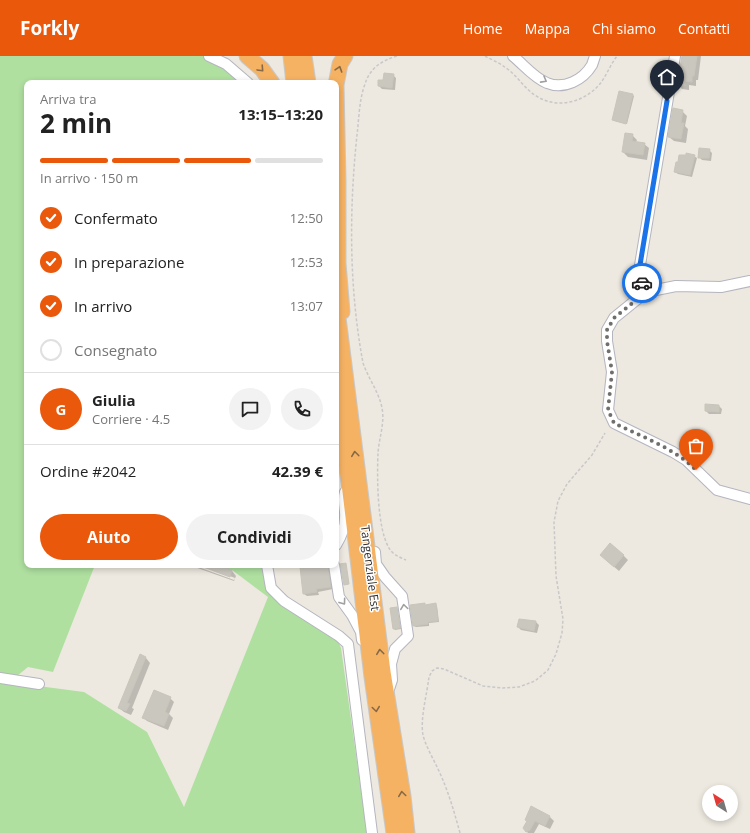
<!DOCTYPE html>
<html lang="it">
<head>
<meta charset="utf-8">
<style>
	:root { --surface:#fff; --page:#f2f2f2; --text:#222; --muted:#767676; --line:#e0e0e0; --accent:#ea580c }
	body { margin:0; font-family:"Open Sans",sans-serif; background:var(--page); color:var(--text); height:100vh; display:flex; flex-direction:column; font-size:15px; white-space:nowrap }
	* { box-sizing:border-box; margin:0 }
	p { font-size:13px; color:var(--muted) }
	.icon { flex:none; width:22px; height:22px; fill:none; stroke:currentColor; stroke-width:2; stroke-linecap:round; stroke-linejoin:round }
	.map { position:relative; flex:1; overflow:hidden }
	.side { position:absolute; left:24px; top:24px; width:315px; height:488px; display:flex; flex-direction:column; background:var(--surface); border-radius:8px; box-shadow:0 2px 6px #0003 }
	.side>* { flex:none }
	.needle { width:26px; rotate:323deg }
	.fabs { position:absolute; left:702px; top:729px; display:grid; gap:8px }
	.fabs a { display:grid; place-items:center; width:36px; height:36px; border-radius:50%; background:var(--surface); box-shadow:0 2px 6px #0003; font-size:20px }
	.pin { position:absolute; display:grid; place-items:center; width:34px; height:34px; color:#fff; margin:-41px -17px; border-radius:50% 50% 50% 0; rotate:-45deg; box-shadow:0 0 4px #0007 }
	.pin .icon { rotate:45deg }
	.courier { position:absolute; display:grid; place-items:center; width:40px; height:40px; margin:-20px; border:3px solid #1a73e8; border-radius:50%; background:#fff; color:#222; box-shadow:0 1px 5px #0007 }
	.head em { font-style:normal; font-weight:700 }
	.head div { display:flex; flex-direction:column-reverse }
	.head { display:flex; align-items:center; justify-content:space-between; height:68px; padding:0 16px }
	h1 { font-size:26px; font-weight:700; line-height:30px }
	.bar { display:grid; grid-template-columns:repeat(4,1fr); gap:6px 4px; align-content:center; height:48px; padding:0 16px }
	.bar i { height:5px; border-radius:3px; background:var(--line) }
	.bar .current { background:var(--accent) }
	.bar p { grid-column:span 4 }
	.line { display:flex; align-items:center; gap:10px; padding:0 16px; border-top:1px solid var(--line) }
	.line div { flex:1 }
	.round { display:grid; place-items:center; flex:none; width:42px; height:42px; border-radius:21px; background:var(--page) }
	ol { padding:0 16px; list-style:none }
	li { display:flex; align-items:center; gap:12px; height:44px }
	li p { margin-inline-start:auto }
	li .icon { padding:4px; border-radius:50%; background:var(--accent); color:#fff; stroke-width:4 }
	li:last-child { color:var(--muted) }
	li i { width:22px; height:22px; border:2px solid var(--line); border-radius:50% }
	.primary-button { display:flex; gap:8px; margin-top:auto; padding:8px 16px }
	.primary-button a { flex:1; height:46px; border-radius:24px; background:var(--accent); color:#fff; font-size:16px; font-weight:700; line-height:46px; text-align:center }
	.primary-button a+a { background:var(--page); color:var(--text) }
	header { display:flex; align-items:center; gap:24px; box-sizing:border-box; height:56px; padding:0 20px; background:var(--accent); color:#fff }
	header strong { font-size:19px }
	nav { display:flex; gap:22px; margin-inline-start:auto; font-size:14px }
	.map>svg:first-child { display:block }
	.green { fill:#afe0a0 }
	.shadow { fill:#0003 }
	.building { fill:#c9c7be; stroke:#c9c5ba }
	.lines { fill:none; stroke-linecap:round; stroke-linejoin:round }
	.minor-casing { stroke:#b4b5bf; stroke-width:12 }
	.highway-casing { stroke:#c8c8c8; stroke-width:17 }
	.path { stroke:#c8c8c8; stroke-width:1.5; stroke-dasharray:3 2; stroke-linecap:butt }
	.minor { stroke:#fff; stroke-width:10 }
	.highway { stroke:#f5b263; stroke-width:15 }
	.oneway { stroke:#876945 }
	.oneway2 { stroke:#a0a0a0 }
	.done { stroke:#706f6c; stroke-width:4; stroke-dasharray:0 7.2 }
	.route { stroke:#1a73e8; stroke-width:5 }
	.labels { text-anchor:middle; stroke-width:3; stroke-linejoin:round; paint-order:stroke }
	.street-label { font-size:12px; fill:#2d2d2d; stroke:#fff }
</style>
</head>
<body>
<header>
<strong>Forkly</strong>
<nav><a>Home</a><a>Mappa</a><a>Chi siamo</a><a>Contatti</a></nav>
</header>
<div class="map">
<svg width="750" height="777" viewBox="0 0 750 777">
	<rect width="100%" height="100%" fill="#ede9e0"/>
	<!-- green -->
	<path class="green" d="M0,0H203L229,15L242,27H27V509H95L53,616L28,611L17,620L0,617Z
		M217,509H262L267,533L274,543L337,583L341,592L367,777H0V625L84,636L147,676L184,751L268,541L232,514Z"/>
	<!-- shadow -->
	<path class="shadow" d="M683,0H701L698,24H696V30L689,29V34L682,33L678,29Z
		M393,19L396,22L395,34L382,33L379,30Z
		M633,39L634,40L627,68L615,65L613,64Z
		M682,55L687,60L685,70L688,73L686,87L674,85L669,81Z
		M632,79L637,84L636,86L644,88L649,92L647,104L628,101L623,96Z
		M709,94L712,97L711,105L702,104L699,101Z
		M694,100L697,102L692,121L678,118L675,116L679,107Z
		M719,350L722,353L721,358H709L706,355Z
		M623,499L628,504L619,515L606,504Z
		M189,509H193L234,524L235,522L199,509H214L232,515L236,520L234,525Z
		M313,510L315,513L327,511L330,514L333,533L318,536L319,539L307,540L304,538Z
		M424,548L426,550L435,549L437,550L439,566L429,567V570L416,571L414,570L411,550Z
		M397,552L401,573L395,574L394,573Z
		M531,565L536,566L539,569L537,577L521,574L518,571Z
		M140,600L146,602L150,607L132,652L134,653L131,659L124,656L119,652Z
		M170,642L174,646L169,658L173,662L168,674L147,665L143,661Z
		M549,760L554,765L550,773L539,768L534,777H528L527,776L528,766Z"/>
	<!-- building -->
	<path class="building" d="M682,0H697L694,20H692V26L685,25V30L677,29Z
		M384,17L394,18L392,32L378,30V24H383Z
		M619,35L633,38L626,68L612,64Z
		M673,52L683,54L681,67H684L681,83L668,81Z
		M625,77L633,78L632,85L645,87L643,99L622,96Z
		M699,92L710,93L709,102H698Z
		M686,97L695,99L690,119L674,116L676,106H678L679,99H686Z
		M705,348L719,349V356L705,355Z
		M610,487L624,499L614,511L600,499Z
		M346,507L349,528L344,529L340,508Z
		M198,509H217L232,514L230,521Z
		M313,509V512L328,510L331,531L316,533L317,536L303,538L300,511Z
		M425,547V549L436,547L438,565L428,566V568L413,570L410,549Z
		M397,551L400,572L393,573L390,552Z
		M519,563L536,565L534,575L517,571Z
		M140,598L146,601L127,647L130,648L126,655L118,652Z
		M154,634L171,641L165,656L169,658L164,670L142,662Z
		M531,750L550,760L545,770L535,765L530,774L526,776L523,772L527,765L525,764Z"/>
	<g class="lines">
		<defs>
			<path id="minor" d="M209,0L226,8L248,27
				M513,0C524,9 534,22 547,27C564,34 583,24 592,9C593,6 594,3 595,0
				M750,225L721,231L676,230L646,236L614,262L607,274V285L612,316L608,354L614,367L673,396L686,404L717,434L750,443
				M646,236L642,225L640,209L675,0
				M336,489C341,481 345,472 345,462C346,453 342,445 345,436
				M375,496L376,508L385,521L402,540L408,580L395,593L391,608L392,624L388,636
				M267,509L271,532L284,545L339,580L348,588L372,777
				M334,509L339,541L352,559L361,576L362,584
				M0,622L39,628"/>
			<path id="highway" d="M247,0L262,13L272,27
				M291,0L294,27
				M304,0L308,27
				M336,246L383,616L403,740L407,777
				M342,256L338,207V124L336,29L340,8L345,0
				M336,337L349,427L372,621L394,777"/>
		</defs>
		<!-- minor casing -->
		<use href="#minor" class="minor-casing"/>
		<!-- highway casing -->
		<use href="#highway" class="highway-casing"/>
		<!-- path -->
		<path class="path" d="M397,0C381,5 370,12 365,28C359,44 359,63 357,79C349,155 349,232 363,307C368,322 379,336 382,352C385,367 379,382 378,397C377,421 377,472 389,492C392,498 399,501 406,504
			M485,0C492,4 500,7 506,12C518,20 525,34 538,41C558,53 584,46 599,29C606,21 610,9 617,0
			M460,777C454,755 448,734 438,713C433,702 426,691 423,679C420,663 427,638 429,621L432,615L437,612L444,613L483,630L503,632L519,631L535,625L548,614L556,598L562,577L563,563L556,520L554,466L558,445L567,428L592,399L605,377"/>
		<!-- minor -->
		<use href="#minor" class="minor"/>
		<!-- highway -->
		<use href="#highway" class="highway"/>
	</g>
	<!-- one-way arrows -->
	<defs><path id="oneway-chevron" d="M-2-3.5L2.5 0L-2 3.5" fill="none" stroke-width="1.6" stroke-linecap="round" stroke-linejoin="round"/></defs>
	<g class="oneway">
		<use href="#oneway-chevron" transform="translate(261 13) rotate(47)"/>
		<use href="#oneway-chevron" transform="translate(339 13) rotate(-72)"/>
		<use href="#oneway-chevron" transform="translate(355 398) rotate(-97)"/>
		<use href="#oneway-chevron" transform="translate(380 596) rotate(-97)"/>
		<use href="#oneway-chevron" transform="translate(376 653) rotate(82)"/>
		<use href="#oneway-chevron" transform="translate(402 738) rotate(-98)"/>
	</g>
	<g class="oneway2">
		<use href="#oneway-chevron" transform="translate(544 24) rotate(29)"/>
		<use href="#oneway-chevron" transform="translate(343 546) rotate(54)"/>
		<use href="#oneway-chevron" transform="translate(404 551) rotate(-98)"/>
	</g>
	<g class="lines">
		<!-- done -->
		<path class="done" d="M642,227L646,236L614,262L607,274V285L612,316L608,354L614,367C642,381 674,392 696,414"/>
		<!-- route -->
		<path class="route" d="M642,227L640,209L667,45"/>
	</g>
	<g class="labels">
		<!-- street labels -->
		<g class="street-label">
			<text transform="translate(370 512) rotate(83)" y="4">Tangenziale Est</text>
		</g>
	</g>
</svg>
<div class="fabs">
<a><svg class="needle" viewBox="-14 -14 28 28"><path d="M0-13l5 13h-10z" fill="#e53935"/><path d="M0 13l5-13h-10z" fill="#767676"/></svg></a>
</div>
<div class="pin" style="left:696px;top:414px;background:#ea580c"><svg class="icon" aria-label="bag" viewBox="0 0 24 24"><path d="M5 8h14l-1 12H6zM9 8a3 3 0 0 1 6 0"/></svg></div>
<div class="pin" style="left:667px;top:45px;background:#1f2937"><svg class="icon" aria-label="home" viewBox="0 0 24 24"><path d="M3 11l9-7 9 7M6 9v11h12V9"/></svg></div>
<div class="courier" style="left:642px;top:227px"><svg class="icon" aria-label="car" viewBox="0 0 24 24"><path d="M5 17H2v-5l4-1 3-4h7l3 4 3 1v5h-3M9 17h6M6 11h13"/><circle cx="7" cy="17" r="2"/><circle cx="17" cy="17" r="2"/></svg></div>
<section class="side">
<div class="head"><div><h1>2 min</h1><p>Arriva tra</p></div><em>13:15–13:20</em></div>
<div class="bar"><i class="current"></i><i class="current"></i><i class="current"></i><i></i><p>In arrivo · 150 m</p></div>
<ol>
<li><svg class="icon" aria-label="check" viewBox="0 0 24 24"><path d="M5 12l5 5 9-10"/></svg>Confermato<p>12:50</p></li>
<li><svg class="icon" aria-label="check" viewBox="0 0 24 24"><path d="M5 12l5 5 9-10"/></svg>In preparazione<p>12:53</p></li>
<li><svg class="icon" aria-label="check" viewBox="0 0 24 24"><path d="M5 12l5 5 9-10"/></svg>In arrivo<p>13:07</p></li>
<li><i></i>Consegnato</li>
</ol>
<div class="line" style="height:72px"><b class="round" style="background:var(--accent);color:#fff">G</b><div><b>Giulia</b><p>Corriere · 4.5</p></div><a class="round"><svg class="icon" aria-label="chat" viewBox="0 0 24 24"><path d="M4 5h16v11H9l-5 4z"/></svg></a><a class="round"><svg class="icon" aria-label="phone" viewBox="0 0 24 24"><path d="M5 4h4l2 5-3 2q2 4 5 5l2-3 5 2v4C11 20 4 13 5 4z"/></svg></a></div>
<div class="line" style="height:52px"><div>Ordine #2042</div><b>42.39 €</b></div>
<div class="primary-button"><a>Aiuto</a><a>Condividi</a></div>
</section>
</div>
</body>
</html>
